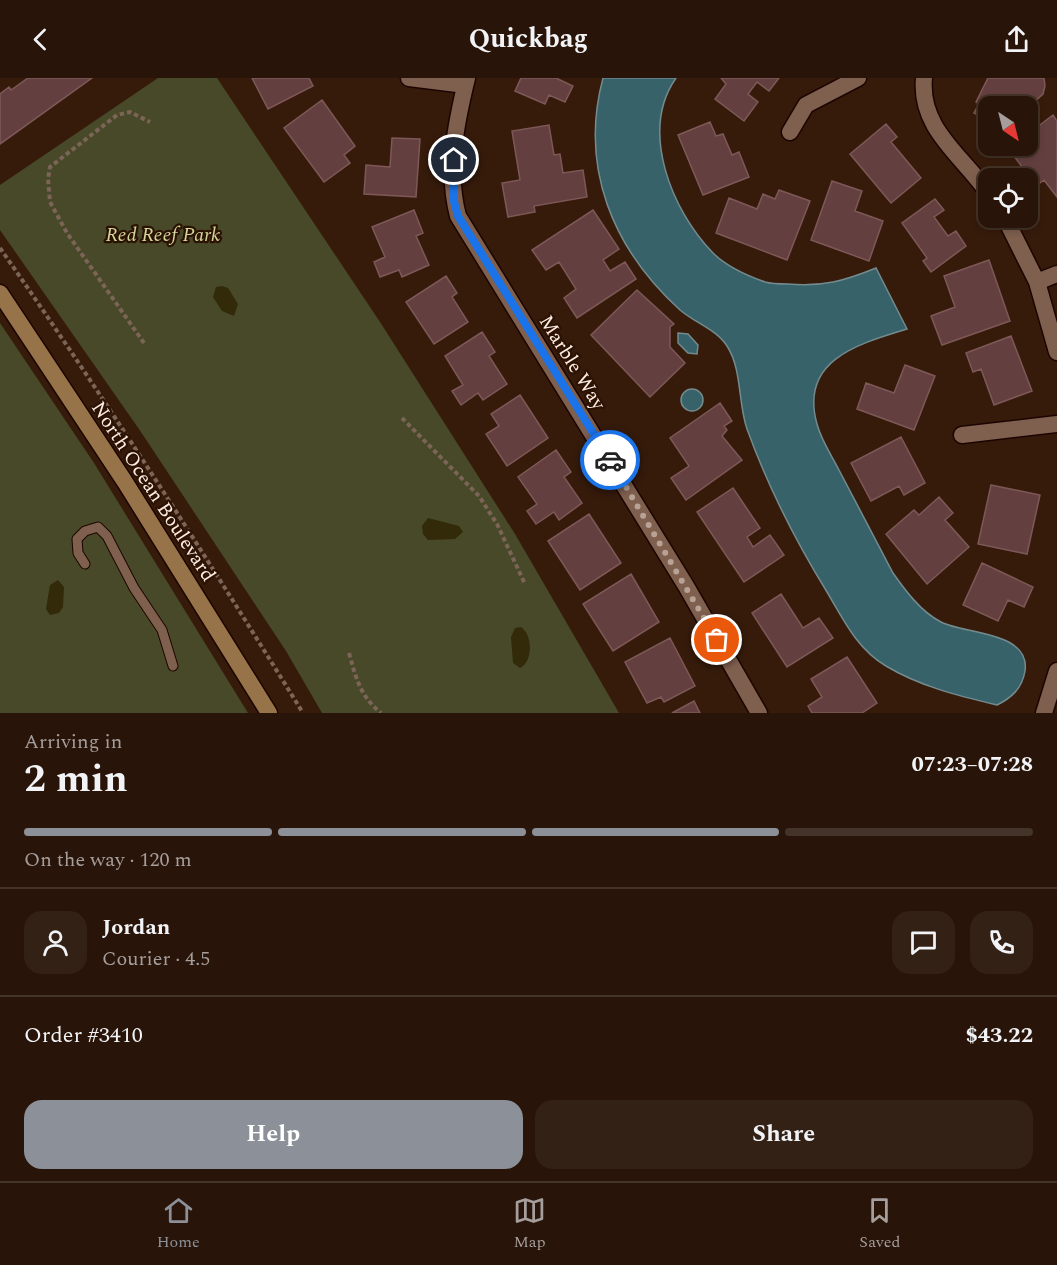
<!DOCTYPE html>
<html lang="en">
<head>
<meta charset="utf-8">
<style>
	:root { --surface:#281408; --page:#342116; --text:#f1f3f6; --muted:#a59e9c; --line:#443329; --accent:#8c9099 }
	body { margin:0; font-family:Spectral,serif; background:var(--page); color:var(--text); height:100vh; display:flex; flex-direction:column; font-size:22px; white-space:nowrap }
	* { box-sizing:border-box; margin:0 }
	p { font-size:20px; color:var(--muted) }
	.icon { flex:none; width:33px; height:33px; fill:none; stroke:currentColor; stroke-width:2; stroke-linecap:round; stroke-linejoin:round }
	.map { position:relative; height:635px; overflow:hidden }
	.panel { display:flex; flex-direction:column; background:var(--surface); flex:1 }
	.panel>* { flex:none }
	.needle { width:39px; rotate:145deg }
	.fabs { position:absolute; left:978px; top:18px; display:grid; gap:12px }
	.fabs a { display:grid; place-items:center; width:60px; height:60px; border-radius:12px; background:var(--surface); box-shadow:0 3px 9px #0003,0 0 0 2px var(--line); font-size:30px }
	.pin { position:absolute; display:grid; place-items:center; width:51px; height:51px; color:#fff; margin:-26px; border:3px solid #fff; border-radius:50%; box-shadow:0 2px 6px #0007 }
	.courier { position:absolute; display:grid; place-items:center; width:60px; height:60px; margin:-30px; border:4px solid #1a73e8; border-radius:50%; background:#fff; color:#222; box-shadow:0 2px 8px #0007 }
	.headline em { font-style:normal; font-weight:700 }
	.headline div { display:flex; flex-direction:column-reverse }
	.headline { display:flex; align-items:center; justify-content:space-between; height:102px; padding:0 24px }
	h1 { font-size:39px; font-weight:700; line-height:45px }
	.bar { display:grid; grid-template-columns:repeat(4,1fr); gap:9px 6px; align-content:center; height:72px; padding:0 24px }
	.bar i { height:8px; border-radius:4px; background:var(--line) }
	.bar .selected { background:var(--accent) }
	.bar p { grid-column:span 4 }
	.line { display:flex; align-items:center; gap:15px; padding:0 24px; border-top:2px solid var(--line) }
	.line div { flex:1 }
	.round { display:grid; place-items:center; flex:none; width:63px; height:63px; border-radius:18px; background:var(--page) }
	.primary-button { display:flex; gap:12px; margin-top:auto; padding:12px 24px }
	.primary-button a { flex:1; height:69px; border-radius:18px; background:var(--accent); color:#fff; font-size:24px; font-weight:700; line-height:69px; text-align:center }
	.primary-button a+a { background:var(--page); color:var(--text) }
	header { display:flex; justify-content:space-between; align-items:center; height:78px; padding:0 24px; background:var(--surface); font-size:27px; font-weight:700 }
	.dock { display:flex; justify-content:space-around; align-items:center; height:84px; border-top:2px solid var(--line); background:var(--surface); font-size:16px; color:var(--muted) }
	.dock a { display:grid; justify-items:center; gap:3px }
	.dock .selected { color:var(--accent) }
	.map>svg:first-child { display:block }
	.green { fill:#474929 }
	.sand { fill:#322a08 }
	.water { fill:#37626a; stroke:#738b8e; stroke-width:1.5 }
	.building { fill:#63403f; stroke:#7e5858; stroke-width:1.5 }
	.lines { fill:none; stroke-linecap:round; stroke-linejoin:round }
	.service-casing { stroke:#1c0500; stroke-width:11 }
	.minor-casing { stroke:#1c0500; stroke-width:19 }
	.secondary-casing { stroke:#1c0500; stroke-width:19 }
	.path { stroke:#7c6456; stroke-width:4; stroke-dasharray:4.5 3; stroke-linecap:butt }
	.service { stroke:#7f5f4e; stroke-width:9 }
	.minor { stroke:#7f5f4e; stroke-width:16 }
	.secondary { stroke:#977349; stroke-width:16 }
	.done { stroke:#b8a296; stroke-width:6; stroke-dasharray:0 10.8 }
	.route { stroke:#1a73e8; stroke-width:8 }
	.labels { text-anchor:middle; stroke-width:4.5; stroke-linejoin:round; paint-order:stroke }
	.park-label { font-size:20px; font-style:italic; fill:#d2d79b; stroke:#2b1203 }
	.street-label { font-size:20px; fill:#feebe1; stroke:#2b1203 }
</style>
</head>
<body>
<header><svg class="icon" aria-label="back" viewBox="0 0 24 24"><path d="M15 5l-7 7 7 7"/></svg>Quickbag<svg class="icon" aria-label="share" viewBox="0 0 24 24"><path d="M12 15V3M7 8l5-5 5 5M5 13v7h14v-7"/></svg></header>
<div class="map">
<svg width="1057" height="635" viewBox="0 0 1057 635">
	<rect width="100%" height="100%" fill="#361b0b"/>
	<!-- green -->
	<path class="green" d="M158,0H217L380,244L515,456L619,635H322L286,573L141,354L0,152V107Z
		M0,245L94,385L248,635H0Z"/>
	<!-- sand -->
	<path class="sand" d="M222,208L228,210L238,226L234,238L222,233L213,219L216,209Z
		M428,440L459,448L463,454L455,461L428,462L423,456L422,448Z
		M58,502L64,509L63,529L59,535L50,537L46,531L50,507Z
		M521,549C533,557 533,584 520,590L513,585L511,559L515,550Z"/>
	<!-- water -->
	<path class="water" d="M603,0H676C639,53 672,133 713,175C726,188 748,198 765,204C772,206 780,206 788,206C823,209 844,203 876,190L907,251C858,266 799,282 817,346C821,362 832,378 839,392C857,426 875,460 893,495C905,512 921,534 941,544C963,556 1031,553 1025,593C1022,611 1011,620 997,627C959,618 919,608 886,588C857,571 843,541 827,514C795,462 768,409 747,351C738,325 742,291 727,268C716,251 695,245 680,232C613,171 579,90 603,0Z
		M678,255L688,256L698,267L697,276L688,275L678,265Z
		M681 322a11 11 0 1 1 22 0a11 11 0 1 1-22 0Z"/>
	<!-- building -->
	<path class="building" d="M28,0H92L0,66V16L9,9L11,12Z
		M252,0H309L313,8L268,31Z
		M521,0H556L573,8L565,24L549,17L545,26L515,13Z
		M721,0H779L769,13L757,4L748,16L758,24L744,43L715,21L726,6Z
		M988,0H1044L1045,8L1043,16L1033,25L1028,27L1008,17L1003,28H988V42L974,35L979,26L976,24Z
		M322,22L355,68L344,77L350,85L324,104L284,50Z
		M1053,37L1057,43V119L1044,102L1036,108L1008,70L1028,68V56Z
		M710,44L716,58L723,56L732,77L739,74L749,99L703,117L678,57Z
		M886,46L897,59L891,64L921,100L891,125L850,76Z
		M549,47L554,77L560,76L563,95L583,92L587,119L534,128L535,134L508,139L502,105L520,102L512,53Z
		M392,60L420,61L416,119L364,116L366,87L390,89Z
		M832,103L862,113L855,133L883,143L869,183L811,162Z
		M779,112L810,123L787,182L716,155L729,120L757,131L763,116L775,121Z
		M935,121L944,132L934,139L948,158L956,153L966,168L931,194L923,183L927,180L902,145Z
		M414,132L423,155L416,158L429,187L402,199L399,192L380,199L374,184L385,179L372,149Z
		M593,132L619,171L603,182L610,193L625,184L636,201L577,240L564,220L576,211L559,184L546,192L532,172Z
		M989,182L1010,243L942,267L931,238L955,229L944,198Z
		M446,198L457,215L452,219L468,244L434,266L406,224Z
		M637,212L674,246L670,249V269L685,285L650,319L591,257Z
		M482,254L495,274L489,278L507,306L483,322L478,315L461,327L452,313L463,307L445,278Z
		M1011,258L1032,313L994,327L981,291L973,294L966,275Z
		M905,287L935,298L914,352L857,331L866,305L894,315Z
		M520,317L548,360L507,388L486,356L499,348L491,336Z
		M720,325L732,343L724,348L727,352L722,358L742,382L686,422L671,400L689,388L670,360Z
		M901,359L925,405L904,417L899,408L871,423L851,385Z
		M556,372L571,394L564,399L582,425L559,442L554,434L536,446L527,433L537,426L518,399Z
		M991,407L1040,417L1027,476L978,466Z
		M733,410L760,450L747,459L753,469L770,457L784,477L744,504L697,434Z
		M939,419L953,435L945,442L969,469L927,506L886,456L914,432L919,437Z
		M589,436L621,485L580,512L548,463Z
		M982,485L1033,509L1024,529L1008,522L998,543L963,527Z
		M631,496L659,544L613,573L583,526Z
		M781,516L803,550L819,540L833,560L787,589L752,535Z
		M670,560L695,608L664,624L661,619L647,625L625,584Z
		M847,579L877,625L862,635H812L808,628L822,619L811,601Z
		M694,623L700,635H672Z"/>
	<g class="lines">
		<defs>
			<path id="service" d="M85,486L78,475L77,461L85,453L98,449L107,458L134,510L162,552L173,588"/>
			<path id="minor" d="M409,0L465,7
				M467,0C456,45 446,93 458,138L686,508L759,635
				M924,0C919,51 963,78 988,115
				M790,54L806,27L858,0
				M1005,140L1037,204L1057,274
				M1037,204L1057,196
				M962,357L1057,346
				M1044,635L1057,593"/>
			<path id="secondary" d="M0,215L125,404L269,635"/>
		</defs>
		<!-- service casing -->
		<use href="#service" class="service-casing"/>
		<!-- minor casing -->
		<use href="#minor" class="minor-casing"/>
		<!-- secondary casing -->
		<use href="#secondary" class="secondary-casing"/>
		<!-- path -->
		<path class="path" d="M0,170C106,322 206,478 303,635
			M144,265L67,155L50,124L48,101L50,89L117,37L130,34L150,44
			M402,340L479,418L497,446L525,506
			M349,575C356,600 360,618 381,635"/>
		<!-- service -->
		<use href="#service" class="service"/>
		<!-- minor -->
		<use href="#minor" class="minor"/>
		<!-- secondary -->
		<use href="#secondary" class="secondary"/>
	</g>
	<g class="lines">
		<!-- done -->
		<path class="done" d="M610,382L717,562"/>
		<!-- route -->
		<path class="route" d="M454,82L453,120L458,138L610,382"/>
	</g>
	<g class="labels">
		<!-- park labels -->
		<g class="park-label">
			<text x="163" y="163">Red Reef Park</text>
		</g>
		<!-- street labels -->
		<g class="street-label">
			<text transform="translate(573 284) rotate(58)" y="7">Marble Way</text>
			<text transform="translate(154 413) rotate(57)" y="7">North Ocean Boulevard</text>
		</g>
	</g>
</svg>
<div class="fabs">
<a><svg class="needle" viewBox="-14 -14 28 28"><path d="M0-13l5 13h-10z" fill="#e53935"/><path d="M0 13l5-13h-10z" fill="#a59e9c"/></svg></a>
<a><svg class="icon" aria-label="locate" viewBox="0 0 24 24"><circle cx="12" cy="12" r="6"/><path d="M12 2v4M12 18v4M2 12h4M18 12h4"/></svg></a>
</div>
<div class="pin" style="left:717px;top:562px;background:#ea580c"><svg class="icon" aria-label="bag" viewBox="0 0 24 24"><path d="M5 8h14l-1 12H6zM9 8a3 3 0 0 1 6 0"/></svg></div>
<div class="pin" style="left:454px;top:82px;background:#1f2937"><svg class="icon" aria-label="home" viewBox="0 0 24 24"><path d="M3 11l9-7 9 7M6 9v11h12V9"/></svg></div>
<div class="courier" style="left:610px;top:382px"><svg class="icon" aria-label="car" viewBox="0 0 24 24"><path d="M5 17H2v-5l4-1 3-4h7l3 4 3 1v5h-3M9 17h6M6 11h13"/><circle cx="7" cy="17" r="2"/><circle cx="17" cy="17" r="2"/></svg></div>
</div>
<section class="panel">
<div class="headline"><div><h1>2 min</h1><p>Arriving in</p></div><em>07:23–07:28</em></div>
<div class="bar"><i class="selected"></i><i class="selected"></i><i class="selected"></i><i></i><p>On the way · 120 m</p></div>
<div class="line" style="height:108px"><a class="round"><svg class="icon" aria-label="person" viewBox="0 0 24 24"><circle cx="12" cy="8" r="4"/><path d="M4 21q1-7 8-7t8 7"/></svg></a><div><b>Jordan</b><p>Courier · 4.5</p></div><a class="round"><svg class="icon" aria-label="chat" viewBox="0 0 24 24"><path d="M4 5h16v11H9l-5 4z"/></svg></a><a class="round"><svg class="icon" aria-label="phone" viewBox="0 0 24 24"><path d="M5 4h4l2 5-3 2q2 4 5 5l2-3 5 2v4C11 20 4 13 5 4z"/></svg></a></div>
<div class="line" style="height:78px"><div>Order #3410</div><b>$43.22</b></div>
<div class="primary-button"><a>Help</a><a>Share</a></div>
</section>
<nav class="dock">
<a class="selected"><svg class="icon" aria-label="home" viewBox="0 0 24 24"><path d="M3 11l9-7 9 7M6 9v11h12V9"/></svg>Home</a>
<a><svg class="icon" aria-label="map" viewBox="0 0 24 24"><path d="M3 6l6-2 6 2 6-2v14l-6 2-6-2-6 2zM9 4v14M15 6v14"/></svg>Map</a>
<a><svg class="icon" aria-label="saved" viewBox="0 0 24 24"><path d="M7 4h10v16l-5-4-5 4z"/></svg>Saved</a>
</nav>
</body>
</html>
